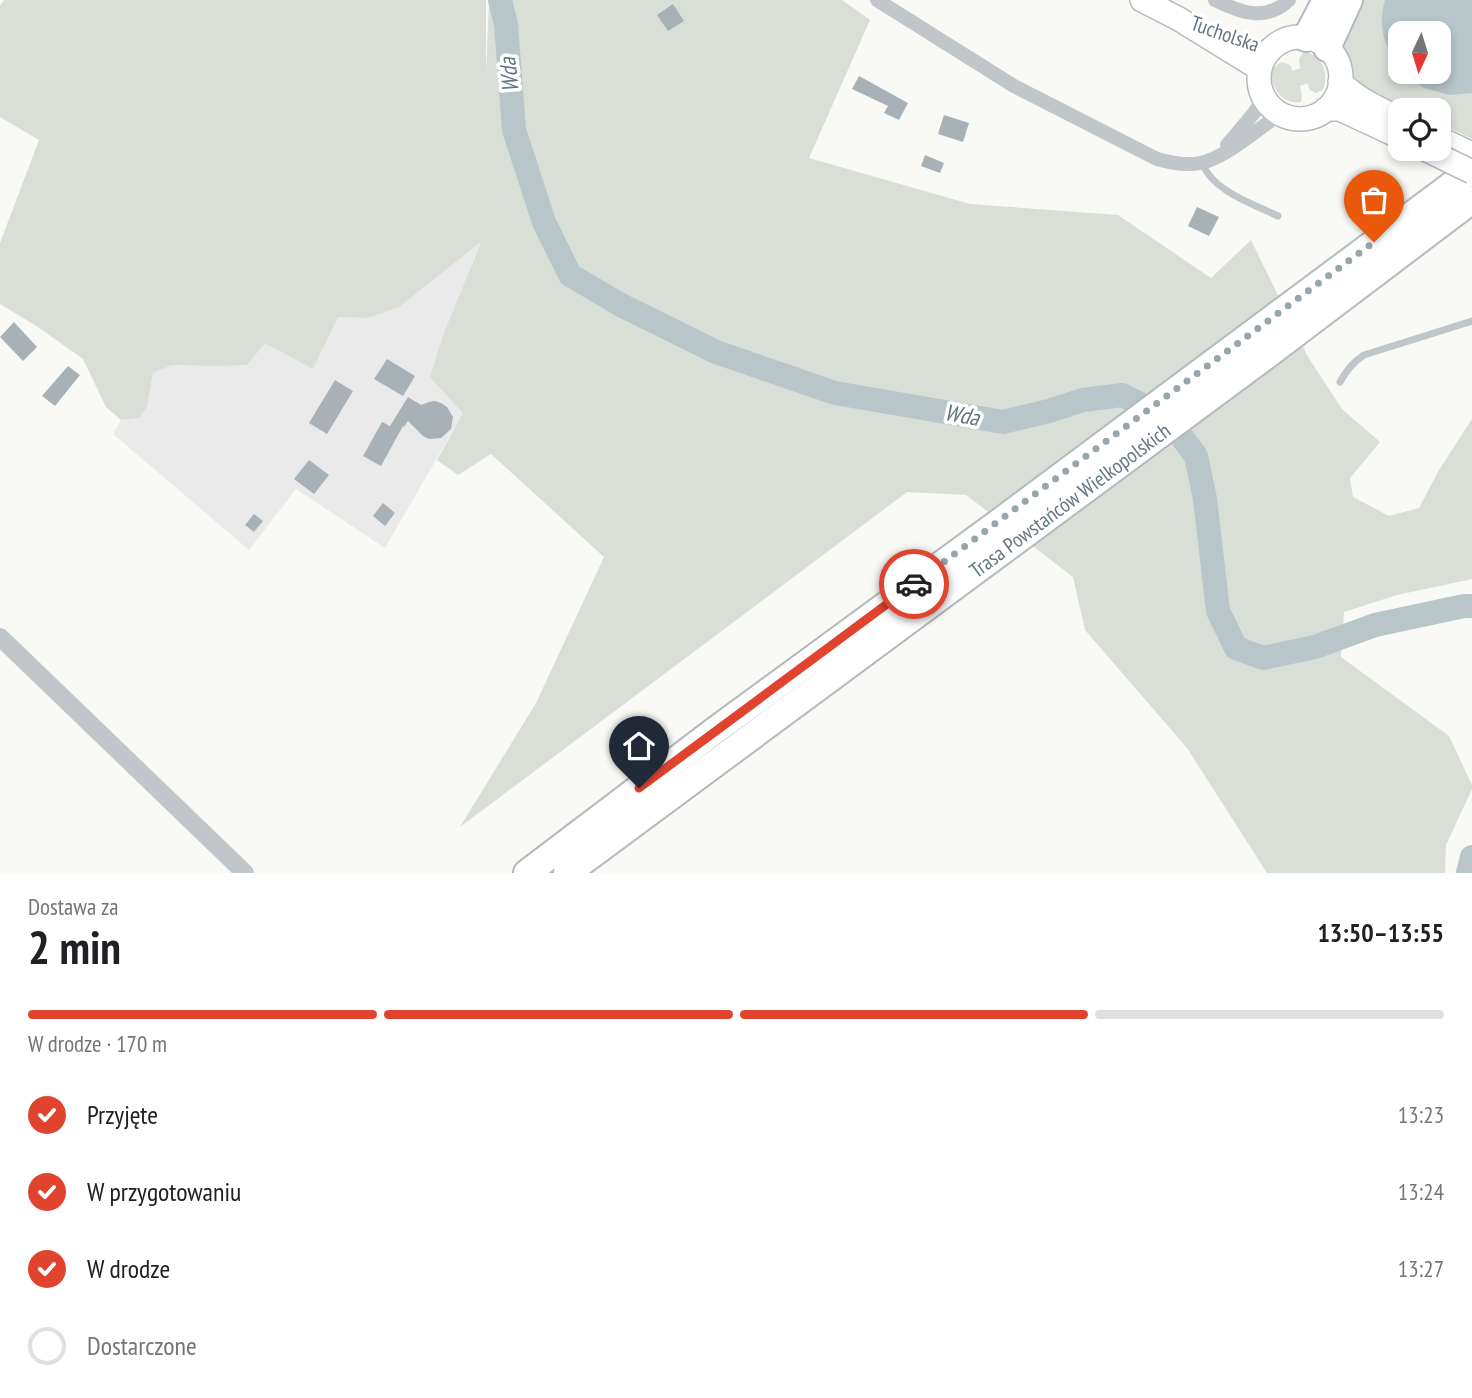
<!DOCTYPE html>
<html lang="pl">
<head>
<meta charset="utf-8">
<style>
	:root { --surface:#fff; --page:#f6f6f6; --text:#202124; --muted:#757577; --line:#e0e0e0; --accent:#e0442f }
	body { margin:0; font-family:"PT Sans Narrow",sans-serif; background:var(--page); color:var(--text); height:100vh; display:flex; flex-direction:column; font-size:26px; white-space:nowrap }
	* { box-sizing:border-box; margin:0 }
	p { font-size:23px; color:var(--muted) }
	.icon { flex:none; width:38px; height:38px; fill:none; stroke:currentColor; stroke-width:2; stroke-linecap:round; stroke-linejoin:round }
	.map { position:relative; height:873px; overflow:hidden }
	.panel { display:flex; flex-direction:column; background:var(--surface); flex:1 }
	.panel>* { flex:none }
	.needle { width:46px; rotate:184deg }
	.tools { position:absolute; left:1388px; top:21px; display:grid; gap:14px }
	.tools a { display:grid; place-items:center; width:63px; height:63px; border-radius:14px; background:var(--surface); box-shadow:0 4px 10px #0003; font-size:35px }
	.pin { position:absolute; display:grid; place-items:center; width:60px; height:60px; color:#fff; margin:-72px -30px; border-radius:50% 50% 50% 0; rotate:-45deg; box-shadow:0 0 7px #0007 }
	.pin .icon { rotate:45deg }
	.courier { position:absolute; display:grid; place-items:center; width:70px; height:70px; margin:-35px; border:5px solid #e0442f; border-radius:50%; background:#fff; color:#222; box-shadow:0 2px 9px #0007 }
	.head em { font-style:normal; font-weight:700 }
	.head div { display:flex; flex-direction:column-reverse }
	.head { display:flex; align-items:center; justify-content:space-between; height:119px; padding:0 28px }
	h1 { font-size:46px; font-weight:700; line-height:52px }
	.bar { display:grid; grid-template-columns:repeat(4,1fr); gap:10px 7px; align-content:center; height:84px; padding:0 28px }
	.bar i { height:9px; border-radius:5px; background:var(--line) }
	.bar .active { background:var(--accent) }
	.bar p { grid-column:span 4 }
	ol { padding:0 28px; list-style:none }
	li { display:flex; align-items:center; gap:21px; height:77px }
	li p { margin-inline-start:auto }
	li .icon { padding:7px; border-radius:50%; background:var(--accent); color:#fff; stroke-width:4 }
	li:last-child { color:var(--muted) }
	li i { width:38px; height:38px; border:4px solid var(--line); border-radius:50% }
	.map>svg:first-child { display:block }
	.built { fill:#eaeaea }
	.green { fill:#d9ded6; fill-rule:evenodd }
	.water { fill:#b8c6c9 }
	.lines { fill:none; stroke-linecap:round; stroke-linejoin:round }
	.river { stroke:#b8c6c9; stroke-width:24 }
	.building { fill:#a7b1b6 }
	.primary-casing { stroke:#b4babd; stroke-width:26 }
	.motorway-casing { stroke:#b3b9bc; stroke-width:30 }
	.service { stroke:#c0c6c9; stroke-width:7 }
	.minor { stroke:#c0c6c9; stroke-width:14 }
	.tertiary { stroke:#c0c6c9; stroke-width:18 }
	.primary { stroke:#fff; stroke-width:23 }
	.motorway { stroke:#fff; stroke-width:26 }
	.primary-bridge-casing { stroke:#b4babd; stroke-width:26; stroke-linecap:butt }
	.primary-bridge { stroke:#fff; stroke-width:23 }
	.done { stroke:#98a5aa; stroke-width:7; stroke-dasharray:0 12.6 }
	.route { stroke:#e0442f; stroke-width:9 }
	.labels { text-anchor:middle; stroke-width:7; stroke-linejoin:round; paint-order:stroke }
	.street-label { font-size:21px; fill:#647881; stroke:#fff }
	.water-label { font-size:23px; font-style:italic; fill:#5f767b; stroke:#fff }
</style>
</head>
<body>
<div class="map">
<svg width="1472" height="873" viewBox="0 0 1472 873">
	<rect width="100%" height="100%" fill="#f9f9f6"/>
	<!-- built -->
	<path class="built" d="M481,241L445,330L463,413L385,548L296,489L249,550L113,434L121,420L139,418L147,407L153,373L172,365L212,366L265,342L338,317L368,318L399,307Z"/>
	<!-- green -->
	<path class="green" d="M4,0H486V77L489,0H842L870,20L809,158L970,204L1118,215L1211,278L1251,240L1308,357L1342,409L1380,442L1350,478L1353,497L1389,516L1419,508L1439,470L1472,419V579L1397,595L1344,612L1341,657L1449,736L1472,785V789L1446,845L1445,873H1267L1187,748L1085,630L1073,577L966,495L907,492L460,827L536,703L604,557L491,454L458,475L437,460L463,413L430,377L445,330L481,242L399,307L368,318L338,317L313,369L265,343L247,365L212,366L172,365L153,373L147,407L139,418L121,420L106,407L83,359L38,327L0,304V243L39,140L0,117V6Z
		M1357,0H1472V139L1439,123L1438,110H1400L1351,84L1341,38ZM1400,33H1438V72H1400Z
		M1307,52C1324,58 1329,75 1323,90L1316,93L1310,90L1307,83L1300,86L1302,96L1301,102C1279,107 1259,72 1282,62L1290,65L1293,71L1300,68L1299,59L1303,53Z"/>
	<!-- water -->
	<path class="water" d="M1385,0H1472V93L1449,95L1424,88L1403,73L1402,72H1438V33H1400V69C1385,48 1377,26 1385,0Z"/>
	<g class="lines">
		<!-- river -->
		<path class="river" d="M500,0L506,24L514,130L544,222L570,275L621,305L716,352L835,393L1003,422L1049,411L1083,400L1122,395L1167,417L1196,456L1205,499L1218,611L1236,648L1263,658L1315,647L1375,625L1464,606H1472
			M1468,873L1472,857"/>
	</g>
	<!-- building -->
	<path class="building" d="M673,4L684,21L668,31L657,15Z
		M859,76L908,103L899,120L884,113L888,106L852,89Z
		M944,115L969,123L963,142L938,134Z
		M925,155L944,163L940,173L921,166Z
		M1197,207L1219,217L1209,236L1188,226Z
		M14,322L37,347L23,361L0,337Z
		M387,359L415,376L403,396L374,379Z
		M68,366L80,375L55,406L42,396Z
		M335,380L353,391L327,434L309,423Z
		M408,397L421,405L429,402L435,401L441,403L447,407L453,417L451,429L441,438L429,439L423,436L408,421L404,427L403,426L381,466L363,456L382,422L390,426Z
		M309,460L329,475L314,494L294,479Z
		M383,503L395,513L385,526L373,516Z
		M254,514L263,521L254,532L245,525Z"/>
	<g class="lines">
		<defs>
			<path id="primary" d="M1142,0L1179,19L1260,69
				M1259 78a41 41 0 1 1 82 0a41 41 0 1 1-82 0Z
				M1340,82C1357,99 1379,109 1400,119
				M1326,109H1340L1400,137
				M1438,138L1472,154"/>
			<g id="motorway">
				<path d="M1306,38L1326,0"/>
				<path d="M1327,48L1349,0"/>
				<path d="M527,873L717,729L1005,518L1472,170"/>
				<path id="s1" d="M567,873L1267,355L1472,200"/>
			</g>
		</defs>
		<!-- primary casing -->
		<use href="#primary" class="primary-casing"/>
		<!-- motorway casing -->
		<use href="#motorway" class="motorway-casing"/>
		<!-- service -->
		<path class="service" d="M1202,163C1214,192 1251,203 1278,216
			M1340,382C1347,370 1353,362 1364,355L1472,321"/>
		<!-- minor -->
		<path class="minor" d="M877,0L1014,86L1157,159C1171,163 1185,166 1200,163C1222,160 1261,127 1280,114
			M1215,0C1241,13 1266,22 1289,0
			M1227,145L1254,113L1264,97"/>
		<!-- tertiary -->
		<path class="tertiary" d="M0,637L245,873"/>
		<!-- primary -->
		<use href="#primary" class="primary"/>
		<!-- motorway -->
		<use href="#motorway" class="motorway"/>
		<defs>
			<path id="primary-bridge" d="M1425,149L1472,172"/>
		</defs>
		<!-- primary-bridge casing -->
		<use href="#primary-bridge" class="primary-bridge-casing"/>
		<!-- primary-bridge -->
		<use href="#primary-bridge" class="primary-bridge"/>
	</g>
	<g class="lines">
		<!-- done -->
		<path class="done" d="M914,584L1374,242"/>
		<!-- route -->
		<path class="route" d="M639,788L914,584"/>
	</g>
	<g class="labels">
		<!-- street labels -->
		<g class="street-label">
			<text transform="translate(1225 34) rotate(19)" y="7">Tucholska</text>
			<text dy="7" stroke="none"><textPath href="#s1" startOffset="626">Trasa Powstańców Wielkopolskich</textPath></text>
		</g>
		<!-- water labels -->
		<g class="water-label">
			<text transform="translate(509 75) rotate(-96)" y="8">Wda</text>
			<text transform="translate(962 415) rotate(10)" y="8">Wda</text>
		</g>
	</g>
</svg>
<div class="tools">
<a><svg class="needle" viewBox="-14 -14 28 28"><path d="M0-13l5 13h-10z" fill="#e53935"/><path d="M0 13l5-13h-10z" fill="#757577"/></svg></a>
<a><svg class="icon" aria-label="locate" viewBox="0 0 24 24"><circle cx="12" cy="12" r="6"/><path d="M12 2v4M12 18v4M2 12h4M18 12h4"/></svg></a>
</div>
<div class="pin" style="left:1374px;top:242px;background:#ea580c"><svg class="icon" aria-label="bag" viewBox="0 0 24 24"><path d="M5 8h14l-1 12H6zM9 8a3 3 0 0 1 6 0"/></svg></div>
<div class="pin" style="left:639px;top:788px;background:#1f2937"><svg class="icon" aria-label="home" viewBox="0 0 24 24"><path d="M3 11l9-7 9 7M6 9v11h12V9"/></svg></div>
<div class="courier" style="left:914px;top:584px"><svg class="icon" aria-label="car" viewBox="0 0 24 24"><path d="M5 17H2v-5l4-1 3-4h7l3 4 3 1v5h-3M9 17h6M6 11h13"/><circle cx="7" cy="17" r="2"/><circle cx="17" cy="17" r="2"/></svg></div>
</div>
<section class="panel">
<div class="head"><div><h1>2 min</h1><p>Dostawa za</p></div><em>13:50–13:55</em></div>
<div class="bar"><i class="active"></i><i class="active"></i><i class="active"></i><i></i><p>W drodze · 170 m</p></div>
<ol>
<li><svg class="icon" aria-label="check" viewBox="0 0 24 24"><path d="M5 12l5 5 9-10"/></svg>Przyjęte<p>13:23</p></li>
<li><svg class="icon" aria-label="check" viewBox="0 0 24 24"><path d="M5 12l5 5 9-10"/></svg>W przygotowaniu<p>13:24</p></li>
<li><svg class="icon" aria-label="check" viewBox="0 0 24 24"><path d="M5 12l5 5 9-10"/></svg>W drodze<p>13:27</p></li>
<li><i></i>Dostarczone</li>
</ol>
</section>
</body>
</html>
